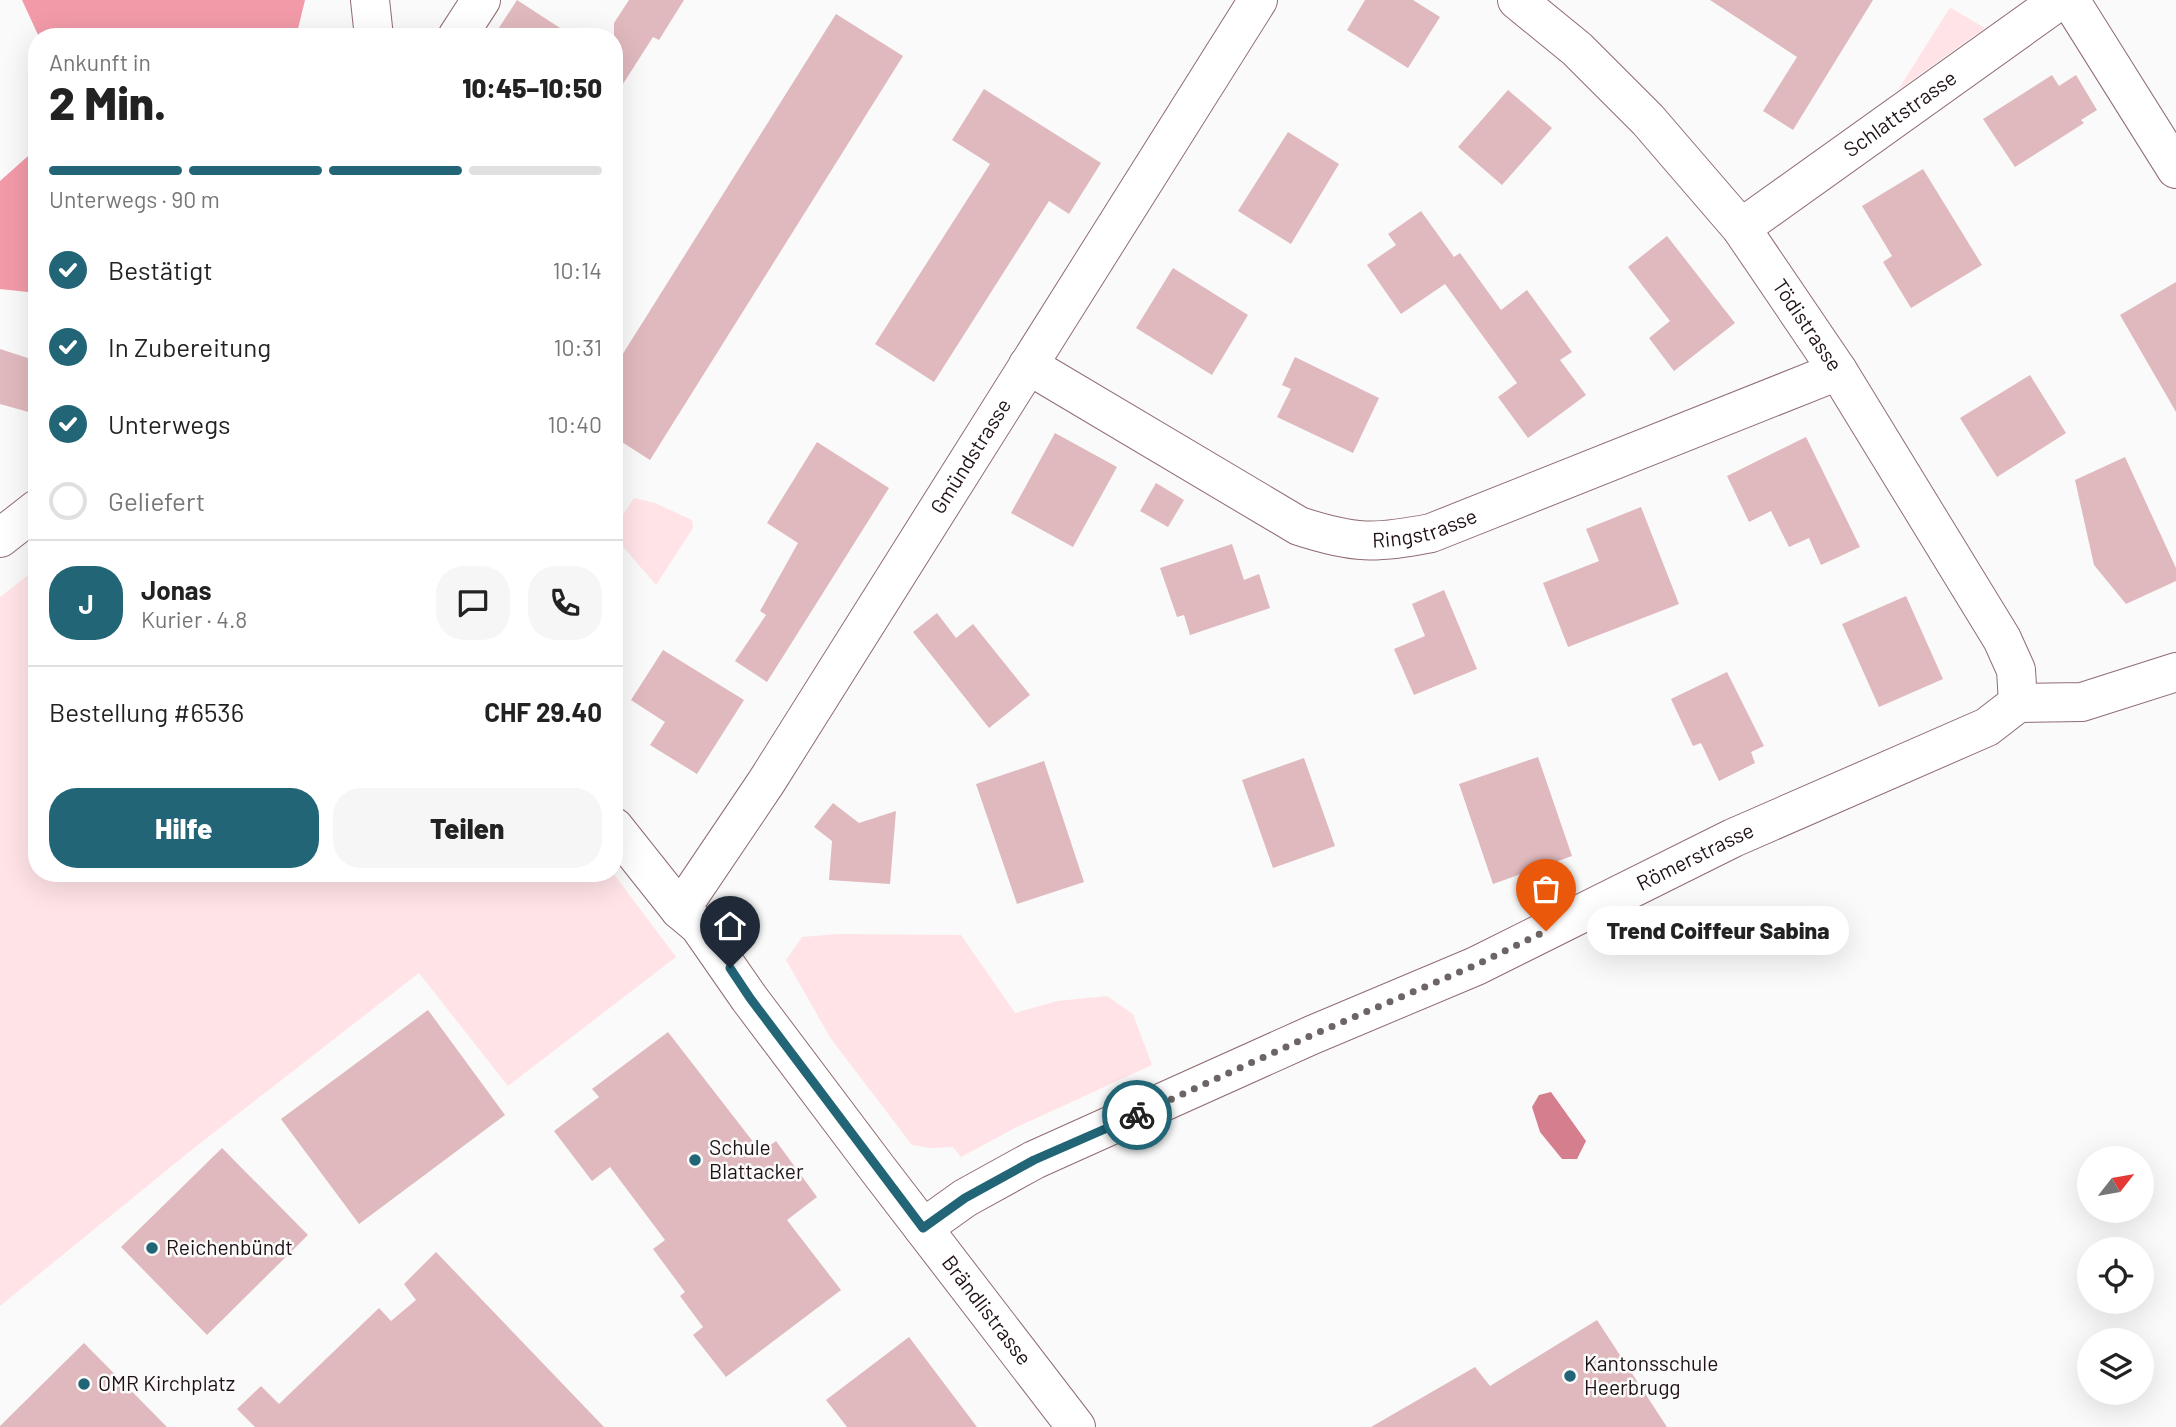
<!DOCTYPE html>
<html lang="de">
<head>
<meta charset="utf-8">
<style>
	:root { --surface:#fff; --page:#f6f6f6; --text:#222; --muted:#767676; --line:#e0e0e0; --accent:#216577 }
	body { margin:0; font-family:Barlow,sans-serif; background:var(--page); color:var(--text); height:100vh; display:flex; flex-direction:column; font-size:26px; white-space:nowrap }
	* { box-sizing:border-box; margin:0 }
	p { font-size:23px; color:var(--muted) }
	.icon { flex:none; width:38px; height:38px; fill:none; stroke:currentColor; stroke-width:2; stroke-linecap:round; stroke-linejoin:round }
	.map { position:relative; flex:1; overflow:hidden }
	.panel { position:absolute; left:28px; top:28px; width:595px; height:854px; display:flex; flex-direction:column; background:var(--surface); border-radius:28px; box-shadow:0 7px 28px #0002 }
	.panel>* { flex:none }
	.needle { width:46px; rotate:59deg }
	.controls { position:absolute; left:2077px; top:1146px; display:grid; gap:14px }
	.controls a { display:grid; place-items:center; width:77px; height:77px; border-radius:50%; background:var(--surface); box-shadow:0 7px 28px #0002; font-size:35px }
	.pin { position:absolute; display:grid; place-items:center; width:60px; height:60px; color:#fff; margin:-72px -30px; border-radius:50% 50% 50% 0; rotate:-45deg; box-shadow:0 0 7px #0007 }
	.pin .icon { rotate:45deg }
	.courier { position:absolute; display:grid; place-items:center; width:70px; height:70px; margin:-35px; border:5px solid #216577; border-radius:50%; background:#fff; color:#222; box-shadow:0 2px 9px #0007 }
	.bubble { position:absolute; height:49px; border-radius:24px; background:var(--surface); box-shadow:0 7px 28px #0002; font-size:23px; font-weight:800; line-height:49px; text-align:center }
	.headline em { font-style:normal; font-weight:800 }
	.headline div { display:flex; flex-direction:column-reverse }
	.headline { display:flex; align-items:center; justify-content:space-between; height:119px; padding:0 21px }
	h1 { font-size:46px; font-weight:800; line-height:52px }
	.bar { display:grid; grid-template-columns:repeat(4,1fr); gap:10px 7px; align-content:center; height:84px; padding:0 21px }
	.bar i { height:9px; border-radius:5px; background:var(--line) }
	.bar .selected { background:var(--accent) }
	.bar p { grid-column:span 4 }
	.line { display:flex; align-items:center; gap:18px; padding:0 21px; border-top:2px solid var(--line) }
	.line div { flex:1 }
	.round { display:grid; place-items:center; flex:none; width:74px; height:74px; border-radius:28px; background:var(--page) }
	ol { padding:0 21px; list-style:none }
	li { display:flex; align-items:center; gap:21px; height:77px }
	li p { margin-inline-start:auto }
	li .icon { padding:7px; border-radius:50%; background:var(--accent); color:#fff; stroke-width:4 }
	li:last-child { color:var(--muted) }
	li i { width:38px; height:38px; border:4px solid var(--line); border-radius:50% }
	.primary-button { display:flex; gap:14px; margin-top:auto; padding:14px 21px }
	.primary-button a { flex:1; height:80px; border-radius:28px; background:var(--accent); color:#fff; font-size:28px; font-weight:800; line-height:80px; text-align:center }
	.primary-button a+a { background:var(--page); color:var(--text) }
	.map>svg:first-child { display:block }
	.green { fill:#ffe3e7 }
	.forest { fill:#f29aa8 }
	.water { fill:#d57f8e }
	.building { fill:#e0b9be }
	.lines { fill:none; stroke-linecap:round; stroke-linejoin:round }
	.minor-casing { stroke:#906c71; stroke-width:40 }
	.major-casing { stroke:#906c71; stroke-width:40 }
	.minor { stroke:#fff; stroke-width:38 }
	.major { stroke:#fff; stroke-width:38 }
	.done { stroke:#6d6465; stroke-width:7; stroke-dasharray:0 12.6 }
	.route { stroke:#216577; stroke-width:9 }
	.poi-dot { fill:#216577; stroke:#fafafa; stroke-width:2.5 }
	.labels { text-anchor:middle; stroke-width:5; stroke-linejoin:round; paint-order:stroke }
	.street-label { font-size:21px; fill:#211315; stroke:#fafafa }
	.poi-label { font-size:21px; fill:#211315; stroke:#fafafa; text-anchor:start }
</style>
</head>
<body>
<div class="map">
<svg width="2176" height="1427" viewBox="0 0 2176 1427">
	<rect width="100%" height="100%" fill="#fafafa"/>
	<!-- green -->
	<path class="green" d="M1951,8L1985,28L1898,90L1949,9Z
		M634,498L655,503L692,520L693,528L656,585L614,536V528Z
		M37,568V873H613L676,957L508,1086L419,973L189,1152L0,1306V597Z
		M838,934L961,935L1015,1013L1057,1001L1107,996L1133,1014L1152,1065L1015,1128L961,1157L953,1147L930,1148L912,1145L831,1039L786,960L802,937Z"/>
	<!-- forest -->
	<path class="forest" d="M22,0H305L296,37H39Z
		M37,148V293L0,289V181Z"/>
	<!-- water -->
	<path class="water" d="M1551,1092L1586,1141L1577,1159H1562L1540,1132L1532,1107L1539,1095Z"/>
	<!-- building -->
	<path class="building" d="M517,0L574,37H493Z
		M629,0H684L659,40L653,37L614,98V23Z
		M1365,0H1413L1440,17L1408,68L1347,30Z
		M1710,0H1873L1793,130L1763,111L1797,57Z
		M836,14L903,56L650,460L614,437V368Z
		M2052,75L2059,86L2076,75L2097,110L2081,120L2084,123L2015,167L1983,119Z
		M984,89L1101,163L1069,214L1049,201L934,382L875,344L990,164L952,140Z
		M1508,90L1552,128L1502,185L1458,147Z
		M1288,132L1339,164L1291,244L1238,211Z
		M1923,169L1982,265L1911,308L1883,262L1892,256L1862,206Z
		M1421,211L1454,257L1460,253L1501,310L1527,290L1572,352L1560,360L1586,395L1528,438L1498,397L1517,383L1445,284L1401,314L1367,265L1396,245L1388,234Z
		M1667,236L1735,323L1674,371L1649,338L1670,321L1628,267Z
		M1173,268L1248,315L1212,375L1136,328Z
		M2176,282V412L2120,315Z
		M0,349L37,361V396L32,413L0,404Z
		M1295,357L1379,398L1353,453L1277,417L1291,389L1282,385Z
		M2030,375L2066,433L1997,477L1960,418Z
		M1055,433L1117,467L1073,547L1011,513Z
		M1806,437L1860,547L1821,565L1809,538L1789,547L1771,511L1749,522L1727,476Z
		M817,442L889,488L767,682L735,661L766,615L760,611L798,543L767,523Z
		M2125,457L2176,568V581L2126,604L2094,565L2075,480Z
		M1156,483L1184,500L1168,527L1140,511Z
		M1641,507L1679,604L1568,647L1543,583L1599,561L1586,529Z
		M1232,544L1244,580L1259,574L1270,608L1190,635L1184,615L1177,617L1160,568Z
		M1444,590L1477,669L1414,695L1394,649L1425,636L1412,604Z
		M1906,596L1943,679L1879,707L1842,624Z
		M937,613L956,638L973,624L1030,695L989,728L913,632Z
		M663,650L744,700L697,774L650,745L665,722L631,700Z
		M1727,672L1764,746L1751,752L1755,763L1719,781L1701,743L1693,746L1671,699Z
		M1538,757L1572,856L1493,884L1459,784Z
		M1304,758L1335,846L1273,868L1242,780Z
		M1044,761L1084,882L1017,904L976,784Z
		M833,803L859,823L896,811L890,884L829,880L832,841L814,827Z
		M428,1010L505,1115L359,1224L281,1119Z
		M668,1032L761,1152L776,1141L817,1197L787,1220L841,1290L726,1377L693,1335L703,1327L680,1296L685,1292L653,1249L665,1240L610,1167L592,1181L554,1131L599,1097L592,1089Z
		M222,1148L308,1235L207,1335L121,1247Z
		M436,1252L604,1427H255L237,1409L261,1386L279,1404L379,1308L391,1321L416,1300L404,1284Z
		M1597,1320L1667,1427H1371L1475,1367L1490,1386Z
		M909,1337L977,1427H847L826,1400Z
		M84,1343L167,1427H0V1426Z"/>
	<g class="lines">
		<defs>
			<g id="minor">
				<path d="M370,0L374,37"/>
				<path id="s1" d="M1517,0L1577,49L1648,120L1741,228L1838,371L2002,639L2016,670L2018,703"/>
				<path d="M2070,0L2176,169"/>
				<path id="s2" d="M1741,228L2060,0"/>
				<path id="s3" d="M1028,365L1299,526C1354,544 1375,544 1431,533L1838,371"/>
				<path id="s4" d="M614,827L680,910L699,926L749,998L877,1168L1076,1427"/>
				<path id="s5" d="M680,910L767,781L1258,0"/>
				<path id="s6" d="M923,1228L965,1198L1034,1160L1312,1035L1476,966L1733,838L1987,727L2018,703L2082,702L2176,672"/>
			</g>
			<path id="major" d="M457,37L481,0
				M0,538L37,509"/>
		</defs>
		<!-- minor casing -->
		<use href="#minor" class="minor-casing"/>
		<!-- major casing -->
		<use href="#major" class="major-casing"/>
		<!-- minor -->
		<use href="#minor" class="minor"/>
		<!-- major -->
		<use href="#major" class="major"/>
	</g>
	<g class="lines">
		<!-- done -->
		<path class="done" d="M1137,1115L1312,1035L1476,965L1546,931"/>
		<!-- route -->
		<path class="route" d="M730,968L750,998L923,1228L965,1198L1034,1160L1137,1115"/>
	</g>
	<!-- markers -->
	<g class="poi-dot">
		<circle cx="695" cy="1160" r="7"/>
		<circle cx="152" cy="1248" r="7"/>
		<circle cx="1570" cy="1376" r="7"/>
		<circle cx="84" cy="1384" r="7"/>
	</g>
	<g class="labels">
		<!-- street labels -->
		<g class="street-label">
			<text dy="7" stroke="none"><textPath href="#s2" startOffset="196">Schlattstrasse</textPath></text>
			<text dy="7" stroke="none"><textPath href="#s1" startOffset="438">Tödistrasse</textPath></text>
			<text dy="7" stroke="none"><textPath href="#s5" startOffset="539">Gmündstrasse</textPath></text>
			<text dy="7" stroke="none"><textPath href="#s3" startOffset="444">Ringstrasse</textPath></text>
			<text dy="7" stroke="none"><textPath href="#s6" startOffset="858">Römerstrasse</textPath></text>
			<text dy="7" stroke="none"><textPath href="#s4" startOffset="611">Brändlistrasse</textPath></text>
		</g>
		<!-- poi labels -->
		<g class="poi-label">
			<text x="709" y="1155">Schule<tspan x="709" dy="24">Blattacker</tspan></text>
			<text x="166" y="1255">Reichenbündt</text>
			<text x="1584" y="1371">Kantonsschule<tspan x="1584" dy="24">Heerbrugg</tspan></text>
			<text x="98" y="1391">OMR Kirchplatz</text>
		</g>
	</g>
</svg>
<div class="controls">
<a><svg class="needle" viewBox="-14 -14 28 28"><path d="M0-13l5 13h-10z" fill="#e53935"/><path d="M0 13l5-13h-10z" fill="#767676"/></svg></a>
<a><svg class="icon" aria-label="locate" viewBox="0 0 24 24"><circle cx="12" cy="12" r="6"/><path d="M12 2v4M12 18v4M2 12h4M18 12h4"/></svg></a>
<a><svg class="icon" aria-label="layers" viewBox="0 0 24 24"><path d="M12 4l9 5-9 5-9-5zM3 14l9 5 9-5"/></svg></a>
</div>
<div class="pin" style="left:1546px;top:931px;background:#ea580c"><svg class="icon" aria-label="bag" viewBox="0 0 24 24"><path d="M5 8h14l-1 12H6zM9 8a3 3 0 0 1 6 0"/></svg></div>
<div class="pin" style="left:730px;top:968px;background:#1f2937"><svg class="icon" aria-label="home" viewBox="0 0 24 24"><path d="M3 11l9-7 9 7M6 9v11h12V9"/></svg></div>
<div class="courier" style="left:1137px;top:1115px"><svg class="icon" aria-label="bike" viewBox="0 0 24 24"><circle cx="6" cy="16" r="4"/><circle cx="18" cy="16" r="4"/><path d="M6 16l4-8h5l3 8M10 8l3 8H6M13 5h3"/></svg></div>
<div class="bubble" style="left:1587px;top:906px;width:262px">Trend Coiffeur Sabina</div>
<section class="panel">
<div class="headline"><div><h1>2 Min.</h1><p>Ankunft in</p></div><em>10:45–10:50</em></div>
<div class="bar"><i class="selected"></i><i class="selected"></i><i class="selected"></i><i></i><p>Unterwegs · 90 m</p></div>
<ol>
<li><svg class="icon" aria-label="check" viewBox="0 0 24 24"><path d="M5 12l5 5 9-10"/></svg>Bestätigt<p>10:14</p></li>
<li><svg class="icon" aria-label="check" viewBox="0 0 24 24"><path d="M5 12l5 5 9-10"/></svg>In Zubereitung<p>10:31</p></li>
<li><svg class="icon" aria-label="check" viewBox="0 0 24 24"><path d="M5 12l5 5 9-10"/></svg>Unterwegs<p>10:40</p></li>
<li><i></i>Geliefert</li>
</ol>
<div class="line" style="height:126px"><b class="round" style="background:var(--accent);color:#fff">J</b><div><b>Jonas</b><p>Kurier · 4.8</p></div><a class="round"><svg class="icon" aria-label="chat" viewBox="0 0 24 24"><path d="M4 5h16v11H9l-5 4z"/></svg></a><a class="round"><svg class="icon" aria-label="phone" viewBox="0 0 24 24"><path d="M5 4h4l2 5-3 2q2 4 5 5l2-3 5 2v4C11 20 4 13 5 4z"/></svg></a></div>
<div class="line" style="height:91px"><div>Bestellung #6536</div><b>CHF 29.40</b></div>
<div class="primary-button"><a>Hilfe</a><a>Teilen</a></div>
</section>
</div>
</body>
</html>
